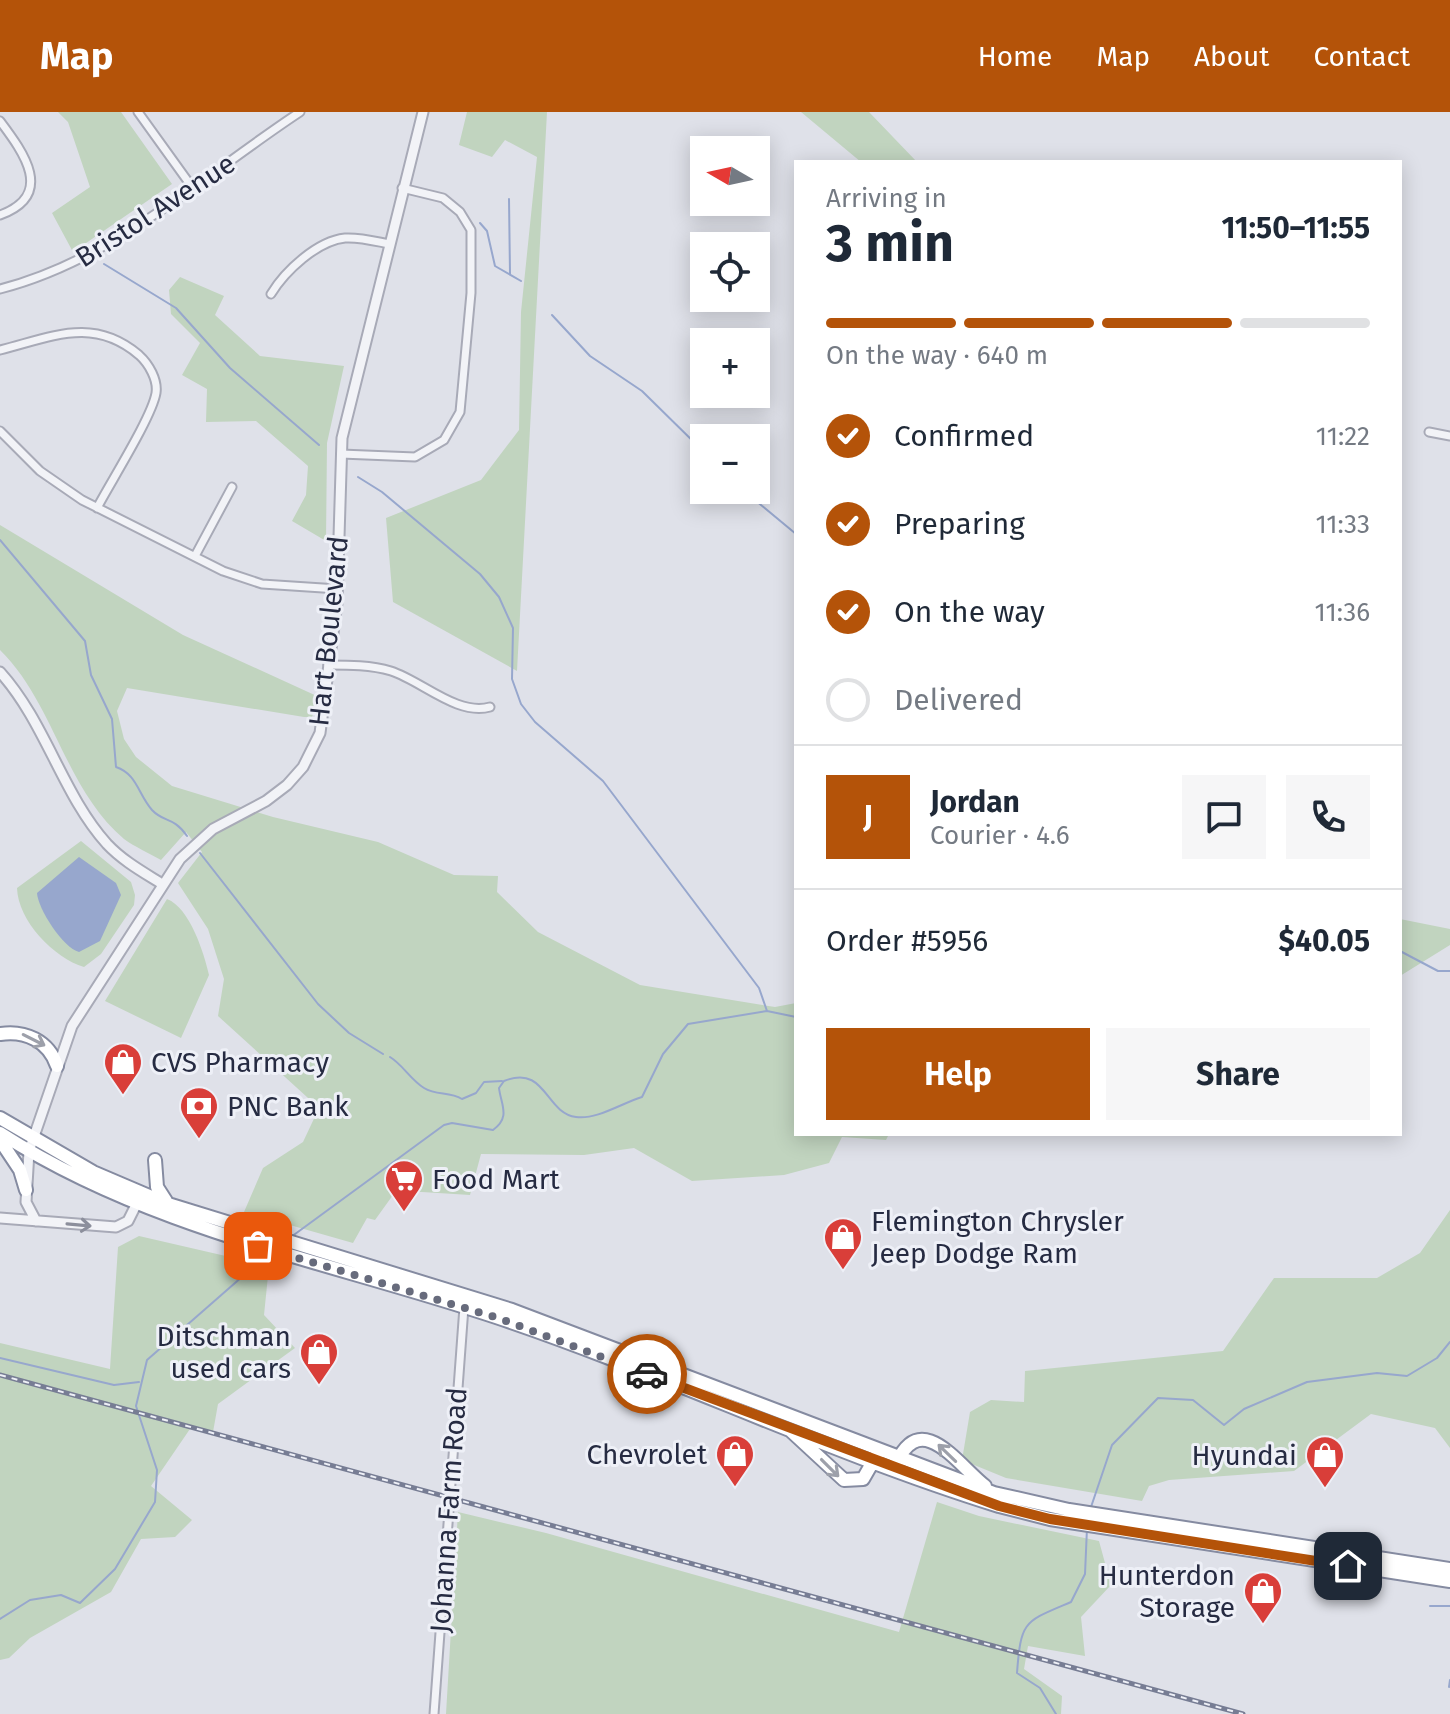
<!DOCTYPE html>
<html lang="en">
<head>
<meta charset="utf-8">
<style>
	:root { --surface:#fff; --page:#f6f6f7; --text:#1f2937; --muted:#747a83; --line:#e0e1e3; --accent:#b45309 }
	body { margin:0; font-family:"Fira Sans",sans-serif; background:var(--page); color:var(--text); height:100vh; display:flex; flex-direction:column; font-size:30px; white-space:nowrap }
	* { box-sizing:border-box; margin:0 }
	p { font-size:26px; color:var(--muted) }
	.icon { flex:none; width:44px; height:44px; fill:none; stroke:currentColor; stroke-width:2; stroke-linecap:round; stroke-linejoin:round }
	.map { position:relative; flex:1; overflow:hidden }
	.details { position:absolute; left:794px; top:48px; width:608px; height:976px; display:flex; flex-direction:column; background:var(--surface); border-radius:0px; box-shadow:0 4px 20px #0003 }
	.details>* { flex:none }
	.needle { width:52px; rotate:279deg }
	.fabs { position:absolute; left:690px; top:24px; display:grid; gap:16px }
	.fabs a { display:grid; place-items:center; width:80px; height:80px; border-radius:0px; background:var(--surface); box-shadow:0 4px 20px #0003; font-size:40px }
	.pin { position:absolute; display:grid; place-items:center; width:68px; height:68px; color:#fff; margin:-34px; border-radius:16px; box-shadow:0 4px 12px #0006 }
	.courier { position:absolute; display:grid; place-items:center; width:80px; height:80px; margin:-40px; border:6px solid #b45309; border-radius:50%; background:#fff; color:#222; box-shadow:0 2px 10px #0007 }
	.overview em { font-style:normal; font-weight:700 }
	.overview div { display:flex; flex-direction:column-reverse }
	.overview { display:flex; align-items:center; justify-content:space-between; height:136px; padding:0 32px }
	h1 { font-size:52px; font-weight:700; line-height:60px }
	.bar { display:grid; grid-template-columns:repeat(4,1fr); gap:12px 8px; align-content:center; height:96px; padding:0 32px }
	.bar i { height:10px; border-radius:6px; background:var(--line) }
	.bar .on { background:var(--accent) }
	.bar p { grid-column:span 4 }
	.line { display:flex; align-items:center; gap:20px; padding:0 32px; border-top:2px solid var(--line) }
	.line div { flex:1 }
	.round { display:grid; place-items:center; flex:none; width:84px; height:84px; border-radius:0px; background:var(--page) }
	ol { padding:0 32px; list-style:none }
	li { display:flex; align-items:center; gap:24px; height:88px }
	li p { margin-inline-start:auto }
	li .icon { padding:8px; border-radius:50%; background:var(--accent); color:#fff; stroke-width:4 }
	li:last-child { color:var(--muted) }
	li i { width:44px; height:44px; border:4px solid var(--line); border-radius:50% }
	.button { display:flex; gap:16px; margin-top:auto; padding:16px 32px }
	.button a { flex:1; height:92px; border-radius:0px; background:var(--accent); color:#fff; font-size:32px; font-weight:700; line-height:92px; text-align:center }
	.button a+a { background:var(--page); color:var(--text) }
	header { display:flex; align-items:center; gap:48px; box-sizing:border-box; height:112px; padding:0 40px; background:var(--accent); color:#fff }
	header strong { font-size:38px }
	nav { display:flex; gap:44px; margin-inline-start:auto; font-size:28px }
	.map>svg:first-child { display:block }
	.green { fill:#c1d4bf }
	.water { fill:#97a7cd }
	.lines { fill:none; stroke-linecap:round; stroke-linejoin:round }
	.stream { stroke:#97a7cd; stroke-width:2 }
	.minor-casing { stroke:#a8aab7; stroke-width:11 }
	.tertiary-casing { stroke:#a8aab7; stroke-width:13 }
	.trunk-casing { stroke:#858ba1; stroke-width:16 }
	.minor { stroke:#f2f3f7; stroke-width:7 }
	.tertiary { stroke:#f2f3f7; stroke-width:9 }
	.trunk { stroke:#fff; stroke-width:12 }
	.rail-casing { stroke:#777d94; stroke-width:5 }
	.rail { stroke:#eef0f7; stroke-width:2; stroke-dasharray:6; stroke-linecap:butt }
	.oneway { stroke:#9da0aa }
	.oneway2 { stroke:#8c8f9c }
	.done { stroke:#676b7c; stroke-width:8; stroke-dasharray:0 14.4 }
	.route { stroke:#b45309; stroke-width:10 }
	.labels { text-anchor:middle; stroke-width:6; stroke-linejoin:round; paint-order:stroke }
	.street-label { font-size:28px; fill:#262b42; stroke:#eef0f7 }
	.poi-label { font-size:28px; fill:#262b42; stroke:#eef0f7; text-anchor:start }
</style>
</head>
<body>
<header>
<strong>Map</strong>
<nav><a>Home</a><a>Map</a><a>About</a><a>Contact</a></nav>
</header>
<div class="map">
<svg width="1450" height="1602" viewBox="0 0 1450 1602">
	<rect width="100%" height="100%" fill="#dfe1e9"/>
	<!-- green -->
	<path class="green" d="M58,0H121L172,72L73,140L52,101L90,75L68,10Z
		M467,0H547L517,559L393,490L386,406L481,368L519,318L521,200L537,45L505,28L492,45L459,33Z
		M801,0H869L917,50H861Z
		M180,165L224,184L215,203L260,244L344,254L327,331L326,429L292,409L306,383L308,354L256,309L206,310L207,277L182,263L200,231L171,202L169,178Z
		M0,413L183,523L319,585L312,605H304L127,576L117,599L124,627L136,645L172,674L273,705L378,730L454,763L498,764L497,780L538,820L640,873L775,895L796,891V1022H889L886,1028L842,1025L829,1051L784,1063L692,1069L634,1036L584,1043L481,1042L470,1083L406,1079L393,1083L375,1108L367,1106L353,1131L244,1100L263,1056L303,1030L319,996L218,904L224,867L208,817L178,771L202,740L186,720L161,748C149,741 135,735 124,727C65,677 54,591 0,538Z
		M81,729L131,770L135,783L134,793L101,842L84,855C54,846 18,809 17,776Z
		M167,787C190,796 204,841 209,863L181,926L105,889Z
		M1400,807L1450,817V833L1400,864Z
		M1450,1098V1336L1435,1316L1371,1302L1294,1359L1169,1368L1149,1374L1142,1389L1006,1366L962,1348L970,1300L991,1288L1024,1290L1025,1259L1223,1239L1274,1166H1377L1420,1141Z
		M139,1124L269,1154L264,1203L295,1236L218,1292L213,1320L192,1314L151,1374L192,1408L175,1425L141,1427L111,1480L30,1526L9,1546L0,1548V1231L110,1257L118,1135Z
		M937,1390L979,1404L1099,1429L1111,1473L1081,1505L1085,1544L1028,1534L1024,1557L1062,1584L1061,1602H446L458,1400L546,1421L899,1520Z"/>
	<!-- water -->
	<path class="water" d="M79,745L116,771L121,783L100,829L79,840C63,836 38,797 37,781Z"/>
	<g class="lines">
		<!-- stream -->
		<path class="stream" d="M509,87L510,162
			M480,111L487,119L495,154L521,169
			M104,152L176,196L230,256L319,333
			M552,203L590,244L642,279L704,340
			M358,365L382,380L480,462L499,485L513,516L512,567L521,592L535,610L603,669L759,876L767,899
			M743,378L796,422
			M0,428L85,529L91,563L112,607L116,655C137,662 138,682 152,698C164,711 173,704 187,724
			M200,741L318,892L349,921L383,942
			M1400,839L1438,859H1450
			M390,945C403,953 410,967 424,976C437,984 449,979 462,987L476,981L484,970L502,969
			M291,1125L444,1013L452,1011L493,1018C511,1005 501,993 499,976L504,969C546,952 545,1001 576,1005C597,1008 622,991 642,985L663,942L688,912L767,899L796,905
			M0,1246L114,1273L139,1270
			M1091,1395L1112,1333L1158,1286L1193,1288L1224,1313L1244,1297L1307,1270L1377,1261L1407,1264L1437,1246L1450,1230
			M1430,1494H1450
			M0,1507L30,1488L61,1483L80,1491L115,1457L155,1390L157,1358L136,1294L147,1248L267,1143
			M1449,1575L1450,1568
			M1056,1602L1040,1576L1017,1561C1021,1508 1024,1510 1071,1490L1085,1462L1087,1416"/>
		<defs>
			<path id="minor" d="M138,0L192,75
				M0,9C24,41 55,83 0,103
				M0,177C114,148 204,63 300,0
				M271,182C285,159 317,129 345,126C360,125 374,129 389,132
				M0,238C52,225 93,204 139,243C149,252 158,268 156,281C152,305 110,371 97,396
				M0,319L40,359L82,388L223,459L262,472L338,477
				M1429,320L1450,324
				M341,342L415,345L444,328L460,300L471,181V118L460,100L443,86L402,76
				M195,444L232,375
				M328,553C349,553 371,553 391,559C422,569 457,604 490,595
				M434,1602L464,1195"/>
			<path id="tertiary" d="M0,560C46,611 62,682 107,732C123,749 143,760 162,772
				M0,1106L116,1115L128,1109L140,1085
				M36,1109L26,1090L29,1039L72,914L180,747L213,717L266,689L287,673L303,655L320,621L337,491L342,326L423,0"/>
			<path id="trunk" d="M0,922C25,918 49,929 57,954
				M0,1006L93,1060L168,1092L512,1198L994,1381L1069,1398L1450,1457
				M0,1021C151,1118 328,1149 496,1205C666,1262 828,1341 999,1394L1050,1407L1450,1469
				M0,1028L20,1058L26,1078
				M155,1048L157,1075L166,1089
				M791,1319L844,1368L863,1367L878,1341
				M897,1350C922,1297 958,1353 985,1374"/>
		</defs>
		<!-- minor casing -->
		<use href="#minor" class="minor-casing"/>
		<!-- tertiary casing -->
		<use href="#tertiary" class="tertiary-casing"/>
		<!-- trunk casing -->
		<use href="#trunk" class="trunk-casing"/>
		<!-- minor -->
		<use href="#minor" class="minor"/>
		<!-- tertiary -->
		<use href="#tertiary" class="tertiary"/>
		<!-- trunk -->
		<use href="#trunk" class="trunk"/>
		<defs>
			<path id="rail" d="M0,1263L1243,1602"/>
		</defs>
		<!-- rail casing -->
		<use href="#rail" class="rail-casing"/>
		<!-- rail -->
		<use href="#rail" class="rail"/>
	</g>
	<!-- one-way arrows -->
	<defs><path id="oneway-shaft" d="M-6 0H5M1.5-3L5.5 0L1.5 3" fill="none" stroke-width="1.6" stroke-linecap="round" stroke-linejoin="round" transform="scale(2)"/></defs>
	<g class="oneway">
		<use href="#oneway-shaft" transform="translate(34 928) rotate(27)"/>
		<use href="#oneway-shaft" transform="translate(947 1341) rotate(-136)"/>
		<use href="#oneway-shaft" transform="translate(830 1356) rotate(45)"/>
	</g>
	<use class="oneway2" href="#oneway-shaft" transform="translate(79 1113) rotate(5)"/>
	<g class="lines">
		<!-- done -->
		<path class="done" d="M258,1134L498,1206L647,1262"/>
		<!-- route -->
		<path class="route" d="M647,1262L999,1394L1050,1407L1348,1454"/>
	</g>
	<!-- icons -->
	<defs>
		<symbol id="shop-pin" viewBox="-11 -11 22 30"><path d="M0 17L-7.5 6A9.5 9.5 0 1 1 7.5 6Z" fill="#d93e39" stroke="#eef0f7"/><path d="M-5-2.5h2.3a2.7 3.5 0 0 1 5.4 0H5L5.5 6h-11ZM-1.5-2.5h3a1.5 2.3 0 0 0-3 0Z" fill="#fff"/></symbol>
		<symbol id="bank-pin" viewBox="-11 -11 22 30"><path d="M0 17L-7.5 6A9.5 9.5 0 1 1 7.5 6Z" fill="#d93e39" stroke="#eef0f7"/><path d="M-6-4H6V4H-6ZM0-2.3a2.3 2.3 0 1 0 0 4.6a2.3 2.3 0 1 0 0-4.6Z" fill="#fff"/></symbol>
		<symbol id="supermarket-pin" viewBox="-11 -11 22 30"><path d="M0 17L-7.5 6A9.5 9.5 0 1 1 7.5 6Z" fill="#d93e39" stroke="#eef0f7"/><path d="M-6-5.5h2.5l.6 2H6L4.5 2H-2.5L-4.4-4H-6ZM-1.5 3.2a1.3 1.3 0 1 0 .1 0ZM3 3.2a1.3 1.3 0 1 0 .1 0Z" fill="#fff"/></symbol>
	</defs>
	<g fill-rule="evenodd">
		<use href="#shop-pin" x="101" y="928" width="44" height="60"/>
		<use href="#bank-pin" x="177" y="972" width="44" height="60"/>
		<use href="#supermarket-pin" x="382" y="1045" width="44" height="60"/>
		<use href="#shop-pin" x="821" y="1103" width="44" height="60"/>
		<use href="#shop-pin" x="297" y="1218" width="44" height="60"/>
		<use href="#shop-pin" x="713" y="1320" width="44" height="60"/>
		<use href="#shop-pin" x="1303" y="1321" width="44" height="60"/>
		<use href="#shop-pin" x="1241" y="1457" width="44" height="60"/>
	</g>
	<g class="labels">
		<!-- street labels -->
		<g class="street-label">
			<text transform="translate(155 98) rotate(-33)" y="10">Bristol Avenue</text>
			<text transform="translate(328 519) rotate(-84)" y="10">Hart Boulevard</text>
			<text transform="translate(448 1398) rotate(-86)" y="10">Johanna Farm Road</text>
		</g>
		<!-- poi labels -->
		<g class="poi-label">
			<text x="151" y="960">CVS Pharmacy</text>
			<text x="227" y="1004">PNC Bank</text>
			<text x="432" y="1077">Food Mart</text>
			<text x="871" y="1119">Flemington Chrysler<tspan x="871" dy="32">Jeep Dodge Ram</tspan></text>
			<text x="291" y="1234" text-anchor="end">Ditschman<tspan x="291" dy="32">used cars</tspan></text>
			<text x="707" y="1352" text-anchor="end">Chevrolet</text>
			<text x="1297" y="1353" text-anchor="end">Hyundai</text>
			<text x="1235" y="1473" text-anchor="end">Hunterdon<tspan x="1235" dy="32">Storage</tspan></text>
		</g>
	</g>
</svg>
<div class="fabs">
<a><svg class="needle" viewBox="-14 -14 28 28"><path d="M0-13l5 13h-10z" fill="#e53935"/><path d="M0 13l5-13h-10z" fill="#747a83"/></svg></a>
<a><svg class="icon" aria-label="locate" viewBox="0 0 24 24"><circle cx="12" cy="12" r="6"/><path d="M12 2v4M12 18v4M2 12h4M18 12h4"/></svg></a>
<a>+</a>
<a>−</a>
</div>
<div class="pin" style="left:258px;top:1134px;background:#ea580c"><svg class="icon" aria-label="bag" viewBox="0 0 24 24"><path d="M5 8h14l-1 12H6zM9 8a3 3 0 0 1 6 0"/></svg></div>
<div class="pin" style="left:1348px;top:1454px;background:#1f2937"><svg class="icon" aria-label="home" viewBox="0 0 24 24"><path d="M3 11l9-7 9 7M6 9v11h12V9"/></svg></div>
<div class="courier" style="left:647px;top:1262px"><svg class="icon" aria-label="car" viewBox="0 0 24 24"><path d="M5 17H2v-5l4-1 3-4h7l3 4 3 1v5h-3M9 17h6M6 11h13"/><circle cx="7" cy="17" r="2"/><circle cx="17" cy="17" r="2"/></svg></div>
<section class="details">
<div class="overview"><div><h1>3 min</h1><p>Arriving in</p></div><em>11:50–11:55</em></div>
<div class="bar"><i class="on"></i><i class="on"></i><i class="on"></i><i></i><p>On the way · 640 m</p></div>
<ol>
<li><svg class="icon" aria-label="check" viewBox="0 0 24 24"><path d="M5 12l5 5 9-10"/></svg>Confirmed<p>11:22</p></li>
<li><svg class="icon" aria-label="check" viewBox="0 0 24 24"><path d="M5 12l5 5 9-10"/></svg>Preparing<p>11:33</p></li>
<li><svg class="icon" aria-label="check" viewBox="0 0 24 24"><path d="M5 12l5 5 9-10"/></svg>On the way<p>11:36</p></li>
<li><i></i>Delivered</li>
</ol>
<div class="line" style="height:144px"><b class="round" style="background:var(--accent);color:#fff">J</b><div><b>Jordan</b><p>Courier · 4.6</p></div><a class="round"><svg class="icon" aria-label="chat" viewBox="0 0 24 24"><path d="M4 5h16v11H9l-5 4z"/></svg></a><a class="round"><svg class="icon" aria-label="phone" viewBox="0 0 24 24"><path d="M5 4h4l2 5-3 2q2 4 5 5l2-3 5 2v4C11 20 4 13 5 4z"/></svg></a></div>
<div class="line" style="height:104px"><div>Order #5956</div><b>$40.05</b></div>
<div class="button"><a>Help</a><a>Share</a></div>
</section>
</div>
</body>
</html>
